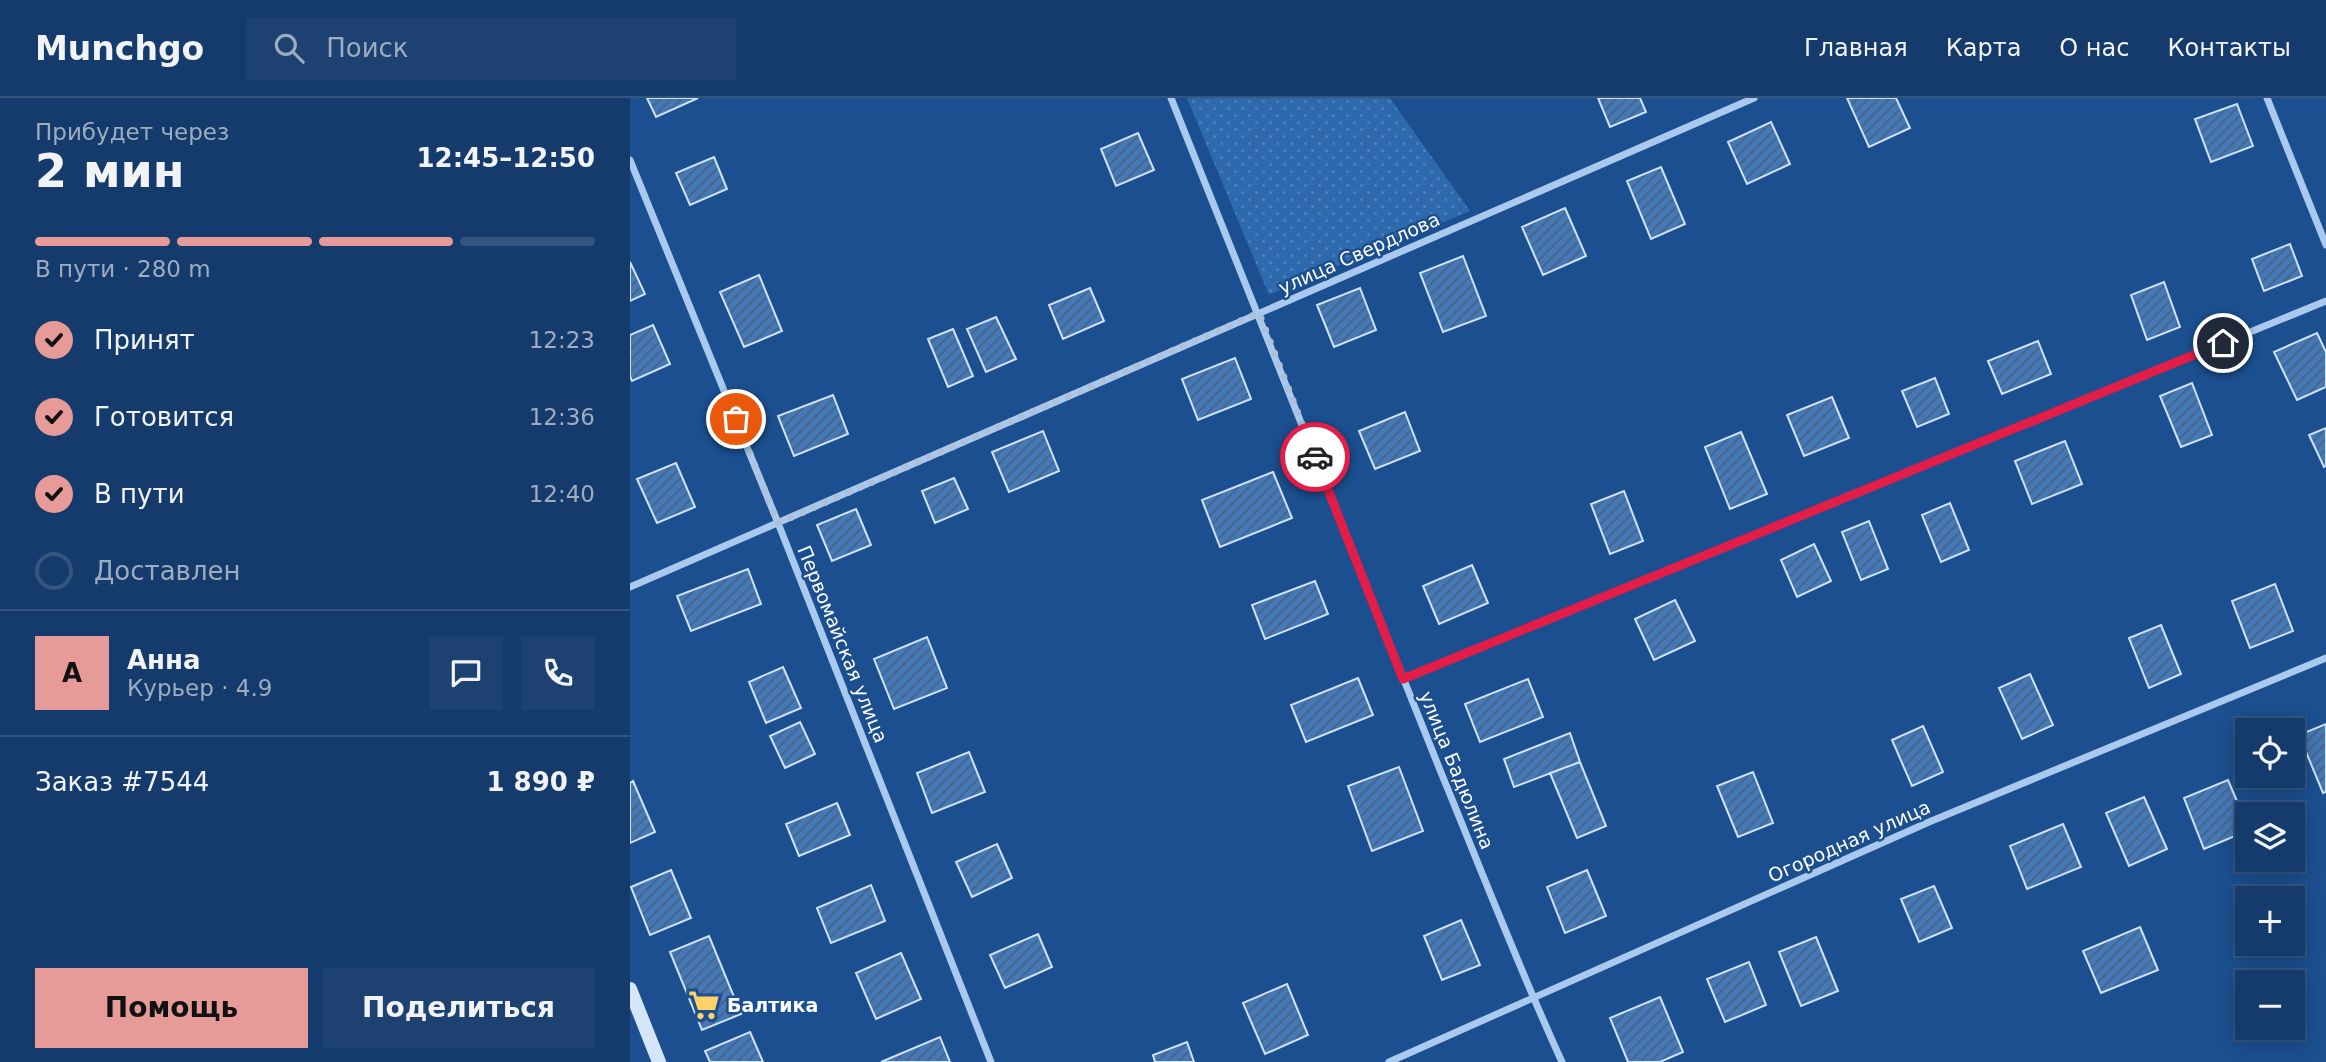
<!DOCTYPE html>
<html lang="ru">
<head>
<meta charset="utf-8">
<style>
	:root { --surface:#143b6b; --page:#1d4271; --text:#f1f3f6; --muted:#9dadc1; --line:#33557e; --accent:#e69b98 }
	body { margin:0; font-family:"DejaVu Sans",sans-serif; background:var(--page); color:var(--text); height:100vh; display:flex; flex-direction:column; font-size:26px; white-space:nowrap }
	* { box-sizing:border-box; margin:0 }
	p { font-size:23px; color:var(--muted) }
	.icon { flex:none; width:38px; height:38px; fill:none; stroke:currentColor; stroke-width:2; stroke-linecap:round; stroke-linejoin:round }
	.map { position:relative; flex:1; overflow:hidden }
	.side { display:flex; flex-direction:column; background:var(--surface); width:630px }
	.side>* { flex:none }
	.fabs { position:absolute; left:1605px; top:620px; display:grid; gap:14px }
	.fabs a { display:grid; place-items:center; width:70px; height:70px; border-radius:0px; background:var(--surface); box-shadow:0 4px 18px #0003,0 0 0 2px var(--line); font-size:35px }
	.pin { position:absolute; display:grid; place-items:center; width:60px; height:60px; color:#fff; margin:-30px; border:4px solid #fff; border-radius:50%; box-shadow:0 2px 7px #0007 }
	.courier { position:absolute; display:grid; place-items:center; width:70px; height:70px; margin:-35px; border:5px solid #e11d48; border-radius:50%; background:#fff; color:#222; box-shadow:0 2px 9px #0007 }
	.summary em { font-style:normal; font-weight:800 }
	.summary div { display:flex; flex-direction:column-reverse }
	.summary { display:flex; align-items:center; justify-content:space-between; height:119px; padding:0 35px }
	h1 { font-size:46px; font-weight:800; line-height:52px }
	.bar { display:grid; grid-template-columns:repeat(4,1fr); gap:10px 7px; align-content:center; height:84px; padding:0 35px }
	.bar i { height:9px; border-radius:5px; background:var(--line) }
	.bar .on { background:var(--accent) }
	.bar p { grid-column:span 4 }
	.line { display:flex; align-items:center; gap:18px; padding:0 35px; border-top:2px solid var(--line) }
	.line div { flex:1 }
	.round { display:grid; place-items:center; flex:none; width:74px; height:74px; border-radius:0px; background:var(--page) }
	ol { padding:0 35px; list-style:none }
	li { display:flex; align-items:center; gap:21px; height:77px }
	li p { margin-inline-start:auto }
	li .icon { padding:7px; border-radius:50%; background:var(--accent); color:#111; stroke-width:4 }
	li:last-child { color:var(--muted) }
	li i { width:38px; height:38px; border:4px solid var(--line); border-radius:50% }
	.button { display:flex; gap:14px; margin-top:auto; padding:14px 35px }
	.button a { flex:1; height:80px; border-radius:0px; background:var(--accent); color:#111; font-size:28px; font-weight:800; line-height:80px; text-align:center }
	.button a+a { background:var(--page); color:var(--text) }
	header { display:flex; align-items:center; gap:42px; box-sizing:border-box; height:98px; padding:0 35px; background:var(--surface); border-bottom:2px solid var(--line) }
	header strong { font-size:33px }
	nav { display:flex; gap:38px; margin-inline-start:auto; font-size:24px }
	.search { width:490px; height:63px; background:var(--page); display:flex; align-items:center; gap:18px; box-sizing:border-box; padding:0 24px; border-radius:0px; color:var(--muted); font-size:26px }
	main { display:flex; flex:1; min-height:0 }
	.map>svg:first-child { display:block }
	.grass { fill:url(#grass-dots) }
	.building { fill:url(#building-hatch); stroke:#cfe3fa; stroke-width:2 }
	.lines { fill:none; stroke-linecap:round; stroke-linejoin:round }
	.street { stroke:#a9c9ee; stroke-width:7 }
	.secondary { stroke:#d6e6fa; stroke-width:14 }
	.done { stroke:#afc1d8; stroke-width:7; stroke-dasharray:0 12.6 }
	.route { stroke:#e11d48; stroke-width:9 }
	.labels { text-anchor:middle; stroke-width:5; stroke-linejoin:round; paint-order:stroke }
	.street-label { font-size:19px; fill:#fff; stroke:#1b4f8f }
	.poi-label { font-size:19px; font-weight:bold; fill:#fff; stroke:#1b4f8f; text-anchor:start }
</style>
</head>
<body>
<header>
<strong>Munchgo</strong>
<div class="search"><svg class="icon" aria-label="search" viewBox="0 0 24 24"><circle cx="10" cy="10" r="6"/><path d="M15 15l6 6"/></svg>Поиск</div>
<nav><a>Главная</a><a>Карта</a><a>О нас</a><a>Контакты</a></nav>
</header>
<main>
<section class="side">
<div class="summary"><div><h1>2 мин</h1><p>Прибудет через</p></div><em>12:45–12:50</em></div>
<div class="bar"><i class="on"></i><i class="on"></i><i class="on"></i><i></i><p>В пути · 280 m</p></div>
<ol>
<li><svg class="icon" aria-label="check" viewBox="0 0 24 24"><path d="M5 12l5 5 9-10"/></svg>Принят<p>12:23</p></li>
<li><svg class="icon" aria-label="check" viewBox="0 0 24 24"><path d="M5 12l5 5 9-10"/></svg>Готовится<p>12:36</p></li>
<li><svg class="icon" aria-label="check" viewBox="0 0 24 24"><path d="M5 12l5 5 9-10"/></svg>В пути<p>12:40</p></li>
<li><i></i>Доставлен</li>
</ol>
<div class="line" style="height:126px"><b class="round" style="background:var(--accent);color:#111">А</b><div><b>Анна</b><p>Курьер · 4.9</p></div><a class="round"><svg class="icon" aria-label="chat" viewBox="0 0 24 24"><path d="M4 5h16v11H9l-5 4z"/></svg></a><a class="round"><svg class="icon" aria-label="phone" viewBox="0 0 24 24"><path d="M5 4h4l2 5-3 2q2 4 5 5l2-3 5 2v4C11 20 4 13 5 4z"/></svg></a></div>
<div class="line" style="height:91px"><div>Заказ #7544</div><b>1 890 ₽</b></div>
<div class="button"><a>Помощь</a><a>Поделиться</a></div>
</section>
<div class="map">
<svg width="1696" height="964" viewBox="0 0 1696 964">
	<defs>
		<pattern id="grass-dots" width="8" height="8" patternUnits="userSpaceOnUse" patternTransform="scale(1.75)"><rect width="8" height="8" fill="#2e69ad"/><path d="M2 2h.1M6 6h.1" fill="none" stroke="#4d80b9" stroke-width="1.8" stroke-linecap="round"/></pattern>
		<pattern id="building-hatch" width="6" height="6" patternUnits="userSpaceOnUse" patternTransform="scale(1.75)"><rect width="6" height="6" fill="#4478b7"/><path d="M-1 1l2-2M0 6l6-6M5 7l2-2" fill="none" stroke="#486282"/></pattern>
	</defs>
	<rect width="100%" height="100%" fill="#1b4f8f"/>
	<!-- grass -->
	<path class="grass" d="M557,0H760L840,113L639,197Z"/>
	<!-- building -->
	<path class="building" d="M17,0H68L26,19Z
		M968,0H1010L1016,14L980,29Z
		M1217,0H1266L1280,30L1239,49Z
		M1607,6L1623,48L1581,64L1565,21Z
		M1141,24L1160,66L1117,86L1098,44Z
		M508,35L524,72L486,88L471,51Z
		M84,59L97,91L60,107L46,75Z
		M1031,69L1055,126L1021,141L997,83Z
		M935,110L956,158L913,177L892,129Z
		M1660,146L1672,178L1634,193L1622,161Z
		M833,158L856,218L813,234L790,175Z
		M0,164L15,196L0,203Z
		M129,177L152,233L114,249L90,194Z
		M1534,184L1550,229L1517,242L1501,197Z
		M460,190L474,223L433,241L419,207Z
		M730,190L746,232L704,249L687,207Z
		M366,219L386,261L356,274L337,231Z
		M23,227L40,266L2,283L0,278V237Z
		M323,231L343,278L318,289L298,241Z
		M1687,235L1696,254V289L1667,302L1644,254Z
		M1408,243L1421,276L1372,296L1358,263Z
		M605,260L621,301L568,322L552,281Z
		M1305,280L1319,316L1287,329L1272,293Z
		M1562,285L1582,337L1551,349L1530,298Z
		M203,297L218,336L164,358L148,318Z
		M1202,299L1219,340L1174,358L1157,317Z
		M775,314L790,353L745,371L729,333Z
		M1696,330V368L1694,369L1679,337Z
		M413,333L429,373L379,394L362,354Z
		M1111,334L1137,396L1100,411L1075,349Z
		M1435,343L1452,386L1402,406L1385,363Z
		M46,365L65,409L27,425L7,381Z
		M643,374L662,420L590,449L572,402Z
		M324,380L338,411L305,425L292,393Z
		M994,393L1013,443L980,456L961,406Z
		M1320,405L1339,452L1311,464L1292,417Z
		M226,411L241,447L202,463L187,427Z
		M1239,423L1258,471L1231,482L1212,434Z
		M1184,446L1201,483L1167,499L1151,462Z
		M842,467L858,505L809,526L793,488Z
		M118,471L131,506L61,533L47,498Z
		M685,483L698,516L635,541L622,507Z
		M1645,486L1663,533L1620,550L1602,503Z
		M1045,502L1065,543L1024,562L1005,521Z
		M1531,527L1551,576L1519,590L1499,540Z
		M297,539L317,590L264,611L244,561Z
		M153,569L171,610L136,625L119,584Z
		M1400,576L1423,627L1392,641L1369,590Z
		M728,580L743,617L676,644L661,607Z
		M898,581L913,619L850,644L835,606Z
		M170,624L185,656L155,670L140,638Z
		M1696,626V694L1693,695L1669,637Z
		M1293,628L1313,674L1282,688L1262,642Z
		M940,635L950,664L884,689L874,661Z
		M339,654L355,694L302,715L287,675Z
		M950,664L976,728L947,740L920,675Z
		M769,669L793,733L742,753L718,688Z
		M1123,674L1143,725L1108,739L1087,688Z
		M1598,682L1617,727V733L1574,751L1554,700Z
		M3,683L25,734L0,745V685Z
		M1514,699L1537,751L1499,768L1476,715Z
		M207,705L220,737L169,758L156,726Z
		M1433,726L1451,769L1397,791L1380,748Z
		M367,746L382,780L342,799L326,764Z
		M41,772L61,820L20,837L1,789Z
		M957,772L976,818L935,835L917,789Z
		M241,787L255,823L201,845L187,810Z
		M1304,788L1322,830L1289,844L1271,801Z
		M831,822L850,867L812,882L794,838Z
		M1510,829L1528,872L1471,895L1453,853Z
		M408,836L422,869L375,890L360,857Z
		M79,838L111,916L72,932L40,854Z
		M1186,839L1208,893L1171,908L1149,854Z
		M271,855L291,901L246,921L226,875Z
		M1119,864L1136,907L1095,924L1077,881Z
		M657,886L678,937L635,956L613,905Z
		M1030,899L1053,954L1030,964H998L980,920Z
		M120,934L133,964H80L75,953Z
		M310,939L320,964H251Z
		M557,944L564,964H525L523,957Z"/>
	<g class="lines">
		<!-- street -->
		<path class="street" d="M541,0C632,223 719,448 810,672C850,769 888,868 932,964
			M1637,0L1696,147
			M0,62L148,425L361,964
			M0,489L1124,0
			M773,581L1696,203
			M759,964L1299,724L1696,560"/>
		<!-- secondary -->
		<path class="secondary" d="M0,891L29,964"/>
	</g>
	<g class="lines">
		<!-- done -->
		<path class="done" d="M106,321L148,425L629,215L685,359"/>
		<!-- route -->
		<path class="route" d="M685,359L773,581L1593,245"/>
	</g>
	<!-- icons -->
	<defs>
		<symbol id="supermarket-bare" viewBox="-9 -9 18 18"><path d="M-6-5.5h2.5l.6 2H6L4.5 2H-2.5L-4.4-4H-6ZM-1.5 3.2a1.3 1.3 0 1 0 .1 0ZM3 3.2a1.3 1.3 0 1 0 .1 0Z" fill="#ffd166" stroke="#1b4f8f" stroke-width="2.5" paint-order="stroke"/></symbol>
	</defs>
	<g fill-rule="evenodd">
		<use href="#supermarket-bare" x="52" y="885" width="44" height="44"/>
	</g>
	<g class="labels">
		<!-- street labels -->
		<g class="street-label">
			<text transform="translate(729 155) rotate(-24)" y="7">улица Свердлова</text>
			<text transform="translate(213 546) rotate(68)" y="7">Первомайская улица</text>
			<text transform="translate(827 672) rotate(68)" y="7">улица Бадюлина</text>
			<text transform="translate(1219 743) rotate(-24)" y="7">Огородная улица</text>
		</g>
		<!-- poi labels -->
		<g class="poi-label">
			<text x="97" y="914">Балтика</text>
		</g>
	</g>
</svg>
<div class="fabs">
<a><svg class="icon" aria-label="locate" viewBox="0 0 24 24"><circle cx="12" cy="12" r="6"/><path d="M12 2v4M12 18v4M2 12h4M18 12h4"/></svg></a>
<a><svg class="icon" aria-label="layers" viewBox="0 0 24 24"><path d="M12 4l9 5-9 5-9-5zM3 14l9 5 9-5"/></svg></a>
<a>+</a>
<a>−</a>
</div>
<div class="pin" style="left:106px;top:321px;background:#ea580c"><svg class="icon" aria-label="bag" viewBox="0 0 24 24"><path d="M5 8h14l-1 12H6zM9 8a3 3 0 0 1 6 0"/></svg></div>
<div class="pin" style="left:1593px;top:245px;background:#1f2937"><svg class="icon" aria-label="home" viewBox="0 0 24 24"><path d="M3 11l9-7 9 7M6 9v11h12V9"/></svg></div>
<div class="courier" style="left:685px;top:359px"><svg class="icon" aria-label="car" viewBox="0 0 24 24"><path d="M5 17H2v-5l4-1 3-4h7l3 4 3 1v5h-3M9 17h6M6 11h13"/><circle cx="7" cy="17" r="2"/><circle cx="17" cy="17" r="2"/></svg></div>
</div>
</main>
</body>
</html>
